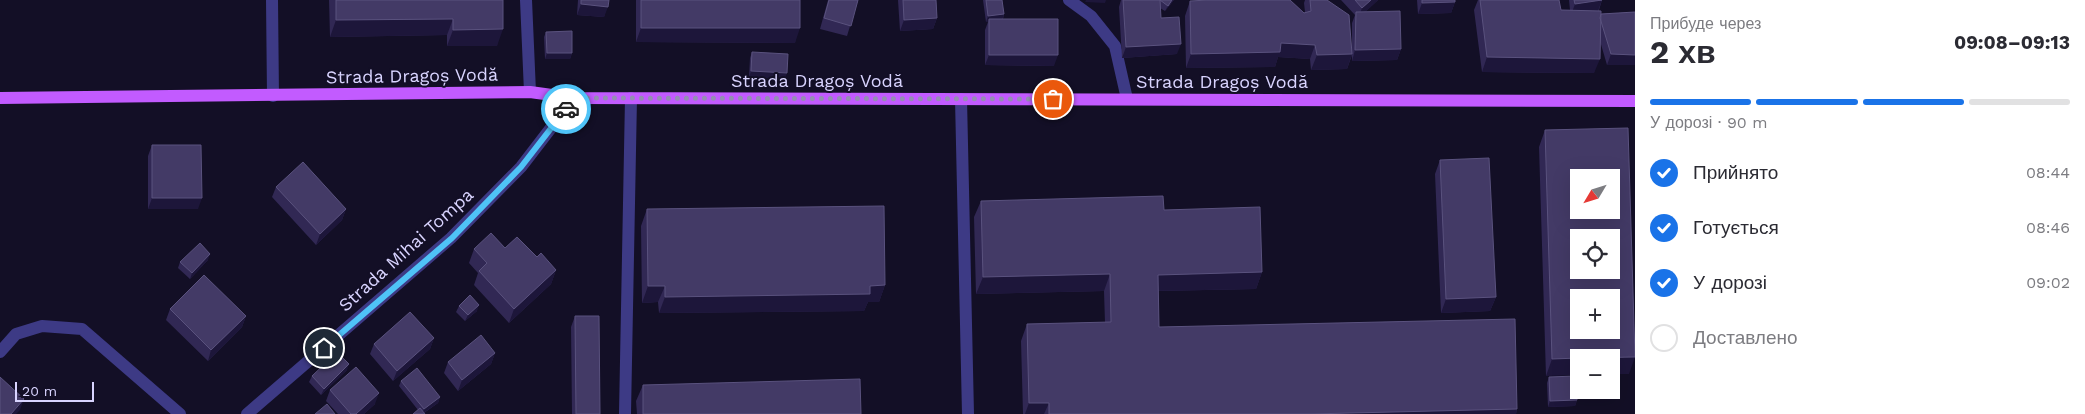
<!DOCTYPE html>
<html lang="uk">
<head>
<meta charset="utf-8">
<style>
	:root { --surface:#fff; --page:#f7f7f7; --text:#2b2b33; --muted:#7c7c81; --line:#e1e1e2; --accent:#1a73e8 }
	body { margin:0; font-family:"Work Sans",sans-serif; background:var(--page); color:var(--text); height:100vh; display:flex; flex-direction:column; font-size:19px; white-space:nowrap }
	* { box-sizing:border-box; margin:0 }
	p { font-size:16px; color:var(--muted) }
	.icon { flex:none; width:28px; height:28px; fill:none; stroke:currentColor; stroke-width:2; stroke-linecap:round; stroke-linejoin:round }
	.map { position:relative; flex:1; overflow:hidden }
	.drawer { display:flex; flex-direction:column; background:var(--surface); width:450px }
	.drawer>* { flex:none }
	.needle { width:32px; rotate:232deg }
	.fabs { position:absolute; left:1570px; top:169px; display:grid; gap:10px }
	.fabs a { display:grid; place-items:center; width:50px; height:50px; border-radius:0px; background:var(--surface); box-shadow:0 5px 20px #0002; font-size:25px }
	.scale { position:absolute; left:15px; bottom:12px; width:79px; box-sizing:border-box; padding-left:5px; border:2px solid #d9d4ff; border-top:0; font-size:14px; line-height:18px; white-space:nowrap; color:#d9d4ff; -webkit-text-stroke:4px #130f26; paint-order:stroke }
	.pin { position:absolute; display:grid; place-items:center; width:42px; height:42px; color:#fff; margin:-21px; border:2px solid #fff; border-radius:50%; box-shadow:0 1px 5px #0007 }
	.courier { position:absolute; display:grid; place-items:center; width:50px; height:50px; margin:-25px; border:4px solid #4fc3f7; border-radius:50%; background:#fff; color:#222; box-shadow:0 1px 6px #0007 }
	.head em { font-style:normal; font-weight:700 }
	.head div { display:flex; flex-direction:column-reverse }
	.head { display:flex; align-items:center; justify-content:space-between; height:85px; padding:0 15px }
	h1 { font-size:32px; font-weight:700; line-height:38px }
	.bar { display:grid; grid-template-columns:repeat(4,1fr); gap:8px 5px; align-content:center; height:60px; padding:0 15px }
	.bar i { height:6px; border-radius:4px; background:var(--line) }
	.bar .on { background:var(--accent) }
	.bar p { grid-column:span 4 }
	ol { padding:0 15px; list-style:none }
	li { display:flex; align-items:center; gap:15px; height:55px }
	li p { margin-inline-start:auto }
	li .icon { padding:5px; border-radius:50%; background:var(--accent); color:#fff; stroke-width:4 }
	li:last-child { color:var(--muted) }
	li i { width:28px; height:28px; border:2px solid var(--line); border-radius:50% }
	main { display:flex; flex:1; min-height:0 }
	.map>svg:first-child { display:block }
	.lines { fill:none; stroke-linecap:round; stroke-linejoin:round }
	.lane { stroke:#3d3a85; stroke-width:12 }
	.street { stroke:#3d3a85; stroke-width:12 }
	.primary { stroke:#c25bff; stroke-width:12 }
	.wall { fill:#312854 }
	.shaded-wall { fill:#1d163a }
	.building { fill:#433a66; stroke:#5a527e; fill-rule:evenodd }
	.done { stroke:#948fb3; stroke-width:5; stroke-dasharray:0 9 }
	.route { stroke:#4fc3f7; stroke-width:6 }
	.labels { text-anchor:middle; stroke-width:4; stroke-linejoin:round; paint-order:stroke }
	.street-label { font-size:18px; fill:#d9d4ff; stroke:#130f26 }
</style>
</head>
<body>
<main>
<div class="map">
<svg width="1635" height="414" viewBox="0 0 1635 414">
	<rect width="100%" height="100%" fill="#130f26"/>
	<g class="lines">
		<!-- lane -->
		<path class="lane" d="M272,0L273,96
			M526,0L530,92
			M1069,0L1091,16L1115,46L1127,99
			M961,99L968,414
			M0,352L16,334L42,326L82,329L180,414
			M625,414L631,98"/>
		<!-- street -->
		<path class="street" d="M247,414L451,238L521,167L574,98"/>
		<!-- primary -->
		<path class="primary" d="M0,98L530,92L574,98L1635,101"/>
	</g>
	<!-- wall -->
	<path class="wall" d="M329,0H503L497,46H447V35L330,37Z
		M578,0H609L604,17L577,15Z
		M636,0H800L795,43L636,42Z
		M828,0H858L847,36L820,29Z
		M898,0H936L937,18L933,29L900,31Z
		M983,0H1002L1004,14L1003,19L1054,66L985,65V30L988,22H986Z
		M1121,0H1174L1165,11L1160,8L1161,18L1177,54L1122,58L1119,7Z
		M1305,0H1327L1352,50V23L1355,15L1341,0H1378L1365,12L1401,49L1397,60L1352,61V55L1347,69L1311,70L1310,59L1278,57L1275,67L1186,68L1185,16L1190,1L1304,13L1305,12L1304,3Z
		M1417,0H1455V2L1451,13L1418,14Z
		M1478,0H1559L1561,10H1570L1569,0H1602L1599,10L1601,14L1635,12V65H1607L1600,41L1594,73L1482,72L1474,10Z
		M546,32L572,53L570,59H545L544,37Z
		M752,52L785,79L749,77L750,58Z
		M1545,130L1629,374H1611V358L1546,376L1539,147Z
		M152,145L198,209H148V156Z
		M1440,160L1496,297L1490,311L1441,313L1435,174Z
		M276,187L346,209L342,220L316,245L272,197Z
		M981,201L1164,210L1262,272L1256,289L1158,291L1159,327L1517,409L1516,414H1023L1021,341L1027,324L1105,323L1104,291L976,294L974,217Z
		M647,209L885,285L879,302H868L864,311L659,313L658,302L642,303L641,226Z
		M505,248L537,257L556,270L551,284L509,323L474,285L478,273L469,263L474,249Z
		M208,260L190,279L178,268L180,262Z
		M459,306L477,311L465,321L456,312Z
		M170,309L246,316L242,327L208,361L166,320Z
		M575,316L600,414H572L571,327Z
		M434,338L430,349L393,381L370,354L374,344Z
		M495,353L491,364L458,391L444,373L448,362Z
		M347,370L321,395L309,382L312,376Z
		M1549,377L1577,400L1575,406L1548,407L1547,383Z
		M401,381L440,397L438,403L424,413L418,410L399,386Z
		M643,385L861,414H637L636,401Z
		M330,390L375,404L364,414H338L326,401Z"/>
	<!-- shaded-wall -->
	<path class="shaded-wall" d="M1086,0H1106L1105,3L1085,2Z
		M1172,0H1174L1165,11L1168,6Z
		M1371,0H1378L1358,19L1362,8Z
		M1602,0L1598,11L1571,15L1575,4Z
		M1455,2L1451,13L1418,14L1422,3Z
		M581,4L608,7L604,17L577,15Z
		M1004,14L1002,20L989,19L988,22H986L988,16Z
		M937,18L933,29L900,31L904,20Z
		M453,19L447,35L330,37L336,20Z
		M641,28H800L795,43L636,42Z
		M503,29L497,46H447L453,30Z
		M1281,43L1315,45L1310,59L1278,57L1275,67L1186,68L1191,54Z
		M1181,44L1177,54L1122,58L1126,47Z
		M1401,49L1397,60L1352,61L1355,50Z
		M547,53H572L570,59H545Z
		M1352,54L1347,69L1311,70L1317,55Z
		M1611,54L1635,55V65H1607Z
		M989,55H1058L1054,66L985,65Z
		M1487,57L1600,59L1594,73L1482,72Z
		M751,71L787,73L785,79L749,77Z
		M152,198H202L198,209H148Z
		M346,209L342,220L316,245L320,234Z
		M210,254L208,260L190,279L192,273Z
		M556,270L551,284L509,323L514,309Z
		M1262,272L1256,289L1152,291L1158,275Z
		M1110,274L1104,291L976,294L983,277Z
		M885,285L879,302H868L864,311L659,313L665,297Z
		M648,286H665L658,302L642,303Z
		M1496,297L1490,311L1441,313L1446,299Z
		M479,305L477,311L465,321L468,315Z
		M246,316L242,327L208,361L211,350Z
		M434,338L430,349L393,381L397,371Z
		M495,353L491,364L458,391L462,380Z
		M1635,357L1629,374H1611V358Z
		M1579,358V375L1546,376L1552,359Z
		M349,364L347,370L321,395L324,389Z
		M379,393L375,404L364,414H356Z
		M440,397L438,403L422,414L424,409Z
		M24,399L20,410L16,414H11Z
		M1577,400L1575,406L1548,407L1550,401Z
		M1029,403H1049L1044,414H1025Z
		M1517,409L1516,414H1310Z"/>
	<!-- building -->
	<path class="building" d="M336,0H503V29L453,30V19L336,20Z
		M581,0H609L608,7L581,4Z
		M641,0H800V28H641Z
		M829,0H858L851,26L824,18Z
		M903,0H936L937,18L904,20Z
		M986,0H1002L1004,14L988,16Z
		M1123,0H1160L1161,18L1179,17L1181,44L1126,47Z
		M1160,0H1172L1168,6Z
		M1208,0H1290L1304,13L1311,11L1310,0H1327L1349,15L1352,54L1317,55L1315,45L1281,43L1280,52L1191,54L1190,1Z
		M1355,0H1371L1362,8Z
		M1422,0H1455V2L1422,3Z
		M1480,0H1559L1561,10L1601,11L1600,59L1487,57Z
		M1574,0H1602L1575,4Z
		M1400,11L1401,49L1355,50L1356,12Z
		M1635,12V55L1611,54L1600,18L1601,14Z
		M989,19H1058V55H989Z
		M572,31V53H547L546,32Z
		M752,52L788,54L787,73L751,71Z
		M1628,128L1635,357L1579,358L1552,359L1545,130ZM1579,178H1611V210H1579ZM1579,238H1611V270H1579ZM1579,298H1611V330H1579Z
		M152,145H201L202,198H152Z
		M1489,158L1496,297L1446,299L1440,160Z
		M303,162L346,209L320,234L276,187Z
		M1163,196L1164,210L1260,207L1262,272L1158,275L1159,327L1515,319L1517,409L1310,414H1049V403H1029L1027,324L1111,322L1110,274L983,277L981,201Z
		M884,206L885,285L870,286V294L665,297V286H648L647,209Z
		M491,233L505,248L517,237L537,257L541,253L556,270L514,309L479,271L487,263L474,249Z
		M200,243L210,254L192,273L180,262Z
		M204,275L246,316L211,350L170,309Z
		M470,295L479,305L468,315L459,306Z
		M410,312L434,338L397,371L374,344Z
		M575,316H599L600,414H576Z
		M481,335L495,353L462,380L448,362Z
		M337,352L349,364L324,389L312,376Z
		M356,367L379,393L356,414H351L330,390Z
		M417,368L440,397L424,409L401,381Z
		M1576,376L1577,400L1550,401L1549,377Z
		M0,377L24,399L11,414H0Z
		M860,379L861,414H643V385Z
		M327,404L335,414H315Z
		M420,408L425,414H413Z"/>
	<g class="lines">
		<!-- done -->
		<path class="done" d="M566,109L574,98L1053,99"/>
		<!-- route -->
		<path class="route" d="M324,348L452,238L521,167L566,109"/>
	</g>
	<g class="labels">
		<!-- street labels -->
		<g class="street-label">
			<text transform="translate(412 76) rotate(-1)" y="6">Strada Dragoș Vodă</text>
			<text x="817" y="87">Strada Dragoș Vodă</text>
			<text x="1222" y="88">Strada Dragoș Vodă</text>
			<text transform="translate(406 250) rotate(-42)" y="6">Strada Mihai Tompa</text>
		</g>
	</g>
</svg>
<div class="fabs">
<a><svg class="needle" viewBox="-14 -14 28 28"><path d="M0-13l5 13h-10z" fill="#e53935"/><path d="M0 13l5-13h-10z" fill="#7c7c81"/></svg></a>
<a><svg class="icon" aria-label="locate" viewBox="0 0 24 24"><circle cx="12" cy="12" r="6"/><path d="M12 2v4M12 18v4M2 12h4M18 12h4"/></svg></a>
<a>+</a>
<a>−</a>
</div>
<div class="scale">20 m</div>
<div class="pin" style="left:1053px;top:99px;background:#ea580c"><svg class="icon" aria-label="bag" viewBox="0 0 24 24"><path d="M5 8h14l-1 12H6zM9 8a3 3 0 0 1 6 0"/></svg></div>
<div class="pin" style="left:324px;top:348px;background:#1f2937"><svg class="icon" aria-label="home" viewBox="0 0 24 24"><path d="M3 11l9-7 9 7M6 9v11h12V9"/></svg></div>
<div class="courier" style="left:566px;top:109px"><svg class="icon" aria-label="car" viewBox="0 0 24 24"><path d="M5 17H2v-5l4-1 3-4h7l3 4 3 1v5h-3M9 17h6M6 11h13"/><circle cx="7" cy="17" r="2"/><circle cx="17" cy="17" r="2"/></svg></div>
</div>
<section class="drawer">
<div class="head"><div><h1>2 хв</h1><p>Прибуде через</p></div><em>09:08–09:13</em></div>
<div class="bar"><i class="on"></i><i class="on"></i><i class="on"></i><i></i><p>У дорозі · 90 m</p></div>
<ol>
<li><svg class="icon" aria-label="check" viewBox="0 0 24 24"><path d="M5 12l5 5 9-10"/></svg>Прийнято<p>08:44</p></li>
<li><svg class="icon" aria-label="check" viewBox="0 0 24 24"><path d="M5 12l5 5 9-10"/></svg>Готується<p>08:46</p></li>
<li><svg class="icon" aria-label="check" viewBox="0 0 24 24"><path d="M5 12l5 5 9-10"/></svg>У дорозі<p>09:02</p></li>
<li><i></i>Доставлено</li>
</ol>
</section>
</main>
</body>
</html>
